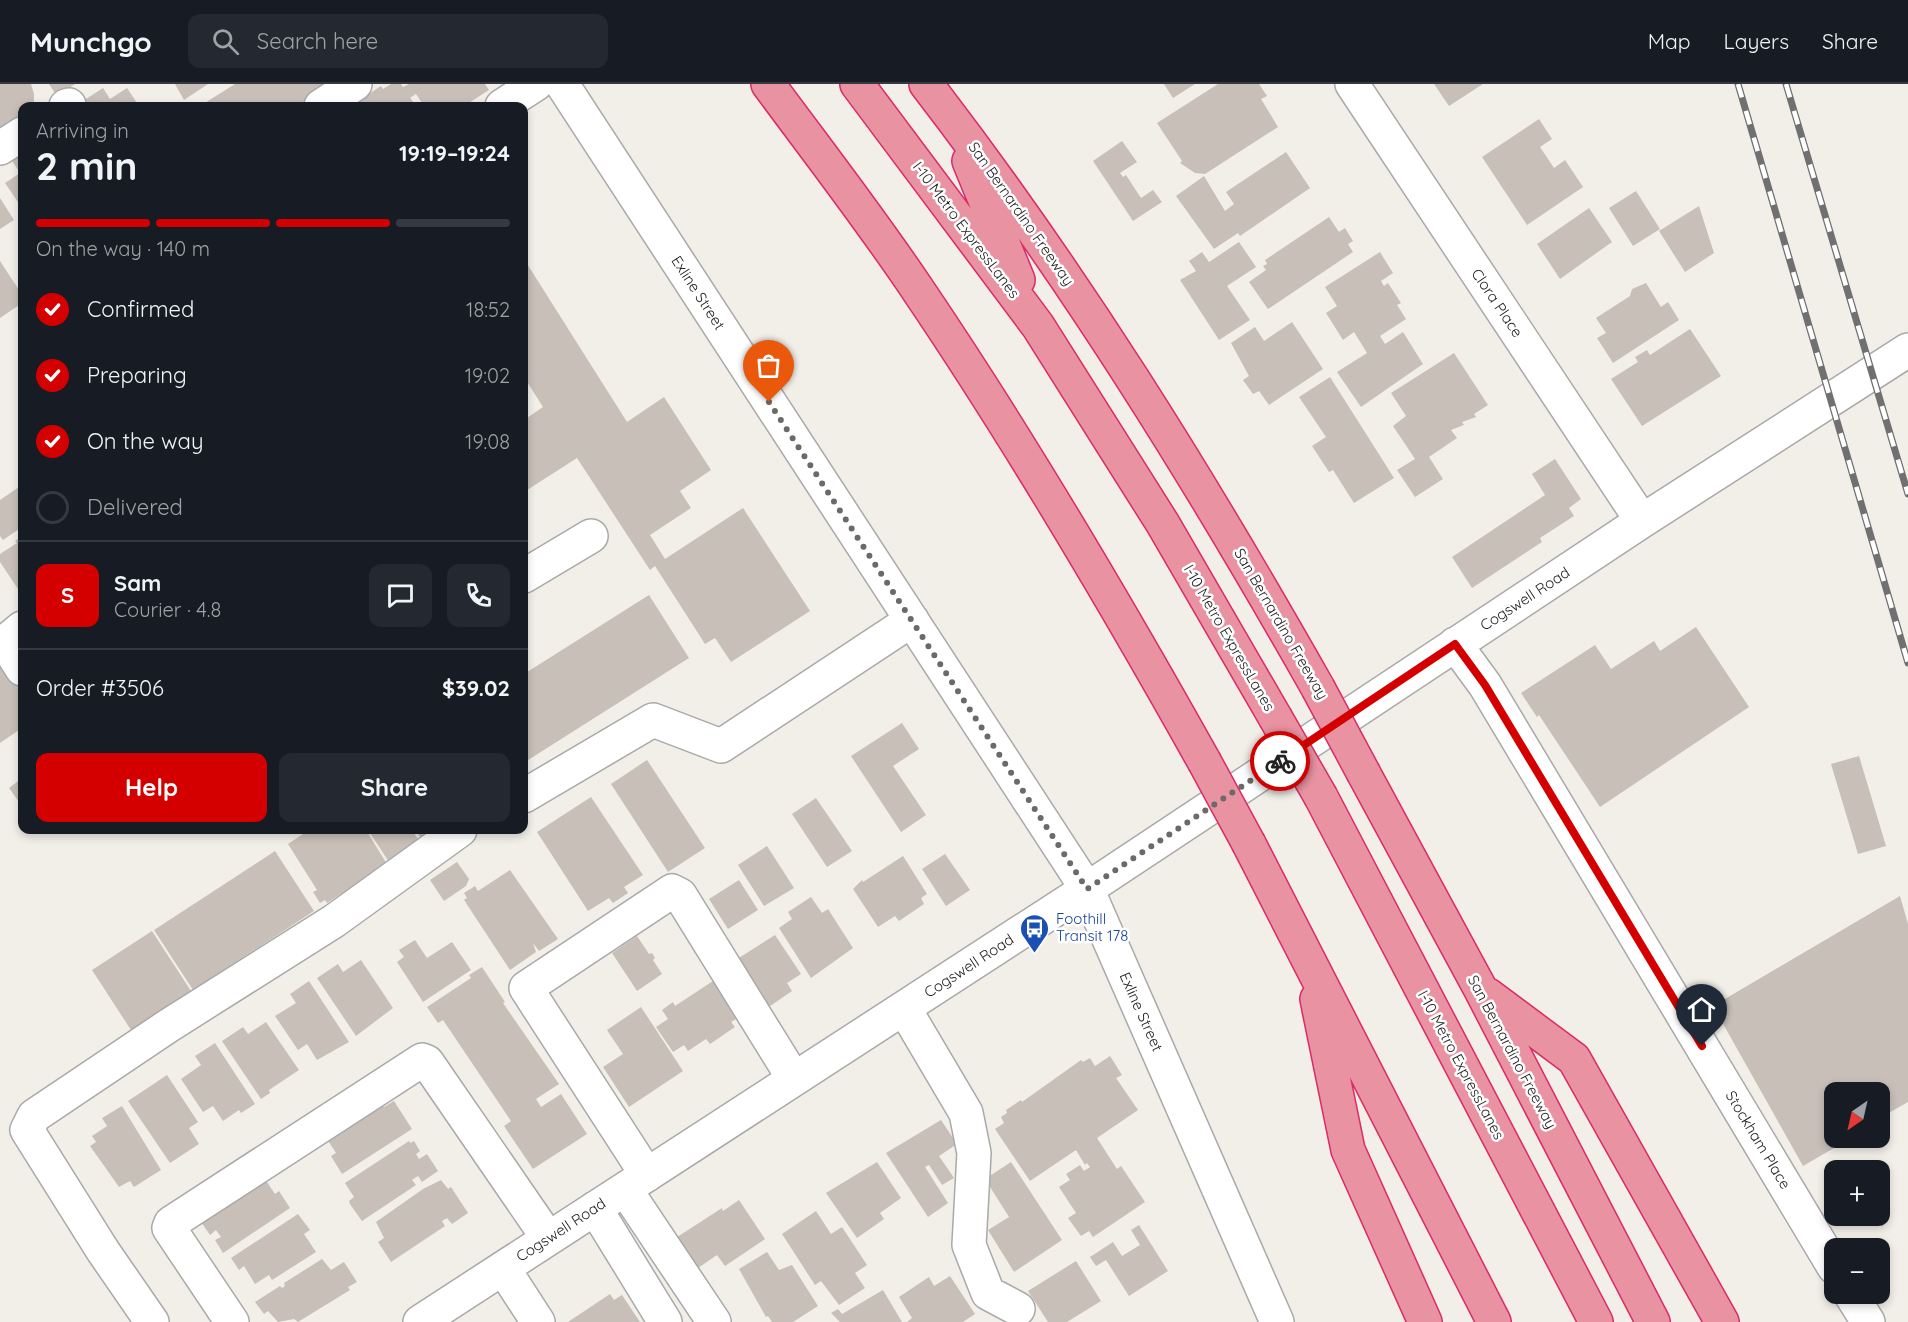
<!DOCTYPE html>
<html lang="en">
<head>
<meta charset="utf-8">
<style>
	:root { --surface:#171b24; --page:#242831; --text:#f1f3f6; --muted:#9ea1a6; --line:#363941; --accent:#d40000 }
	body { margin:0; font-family:Quicksand,sans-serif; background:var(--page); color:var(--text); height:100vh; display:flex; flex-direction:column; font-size:22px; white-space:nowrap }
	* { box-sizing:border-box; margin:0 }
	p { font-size:20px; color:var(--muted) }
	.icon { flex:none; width:33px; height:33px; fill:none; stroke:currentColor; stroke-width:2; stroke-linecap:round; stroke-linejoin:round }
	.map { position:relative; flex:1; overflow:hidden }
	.drawer { position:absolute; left:18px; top:18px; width:510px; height:732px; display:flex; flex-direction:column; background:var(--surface); border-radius:12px; box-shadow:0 3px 9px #0003 }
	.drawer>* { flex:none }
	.needle { width:39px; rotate:214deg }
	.fabs { position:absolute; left:1824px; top:998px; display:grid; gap:12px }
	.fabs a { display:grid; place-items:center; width:66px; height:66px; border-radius:12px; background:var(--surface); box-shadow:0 3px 9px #0003; font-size:30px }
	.pin { position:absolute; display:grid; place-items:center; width:51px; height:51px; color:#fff; margin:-62px -26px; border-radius:50% 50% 50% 0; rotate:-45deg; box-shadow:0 0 6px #0007 }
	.pin .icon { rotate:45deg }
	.courier { position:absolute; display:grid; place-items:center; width:60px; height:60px; margin:-30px; border:4px solid #d40000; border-radius:50%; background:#fff; color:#222; box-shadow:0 2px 8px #0007 }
	.head em { font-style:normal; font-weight:700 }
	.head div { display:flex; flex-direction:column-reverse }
	.head { display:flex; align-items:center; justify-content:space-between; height:102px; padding:0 18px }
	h1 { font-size:39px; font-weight:700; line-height:45px }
	.bar { display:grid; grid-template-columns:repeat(4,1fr); gap:9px 6px; align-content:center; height:72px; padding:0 18px }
	.bar i { height:8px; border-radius:4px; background:var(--line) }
	.bar .on { background:var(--accent) }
	.bar p { grid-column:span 4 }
	.line { display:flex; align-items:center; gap:15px; padding:0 18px; border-top:2px solid var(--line) }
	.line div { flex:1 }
	.round { display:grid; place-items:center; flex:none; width:63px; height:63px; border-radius:12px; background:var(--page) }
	ol { padding:0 18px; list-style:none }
	li { display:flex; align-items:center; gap:18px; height:66px }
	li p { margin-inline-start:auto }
	li .icon { padding:6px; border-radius:50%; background:var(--accent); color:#fff; stroke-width:4 }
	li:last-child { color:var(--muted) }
	li i { width:33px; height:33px; border:3px solid var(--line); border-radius:50% }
	.cta { display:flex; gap:12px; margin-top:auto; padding:12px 18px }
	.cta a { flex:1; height:69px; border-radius:12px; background:var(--accent); color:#fff; font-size:24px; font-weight:700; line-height:69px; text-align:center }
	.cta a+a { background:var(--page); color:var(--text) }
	header { display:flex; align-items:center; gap:36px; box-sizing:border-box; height:84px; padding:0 30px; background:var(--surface); border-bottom:2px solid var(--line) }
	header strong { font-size:28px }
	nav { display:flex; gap:33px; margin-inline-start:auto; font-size:21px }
	.search { width:420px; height:54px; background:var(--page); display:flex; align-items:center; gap:15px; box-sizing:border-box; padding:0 21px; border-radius:12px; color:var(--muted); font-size:22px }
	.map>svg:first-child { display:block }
	.building { fill:#c7bfb8 }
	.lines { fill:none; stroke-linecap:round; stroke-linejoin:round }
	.minor-casing { stroke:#a9a9a9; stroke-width:36 }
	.highway-casing { stroke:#dc2a67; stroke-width:36 }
	.minor { stroke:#fff; stroke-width:33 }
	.highway { stroke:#e892a2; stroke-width:33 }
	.rail-casing { stroke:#707070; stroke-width:7 }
	.rail { stroke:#fff; stroke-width:4.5; stroke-dasharray:14; stroke-linecap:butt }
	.highway-bridge-casing { stroke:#dc2a67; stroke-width:36; stroke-linecap:butt }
	.highway-bridge { stroke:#e892a2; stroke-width:33 }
	.done { stroke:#6b6a68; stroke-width:6; stroke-dasharray:0 10.8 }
	.route { stroke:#d40000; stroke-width:8 }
	.labels { text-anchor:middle; stroke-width:5; stroke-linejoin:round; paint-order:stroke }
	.street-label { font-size:15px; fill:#222; stroke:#fff }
	.transit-label { font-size:15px; fill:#164399; stroke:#fff; text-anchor:start }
</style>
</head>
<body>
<header>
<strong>Munchgo</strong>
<div class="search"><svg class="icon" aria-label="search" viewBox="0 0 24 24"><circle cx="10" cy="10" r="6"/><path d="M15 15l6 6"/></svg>Search here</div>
<nav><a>Map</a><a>Layers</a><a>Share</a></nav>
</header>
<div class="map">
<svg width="1908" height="1238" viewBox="0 0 1908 1238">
	<rect width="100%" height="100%" fill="#f2efe9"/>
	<!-- building -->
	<path class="building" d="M0,0H31L34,10V21L22,22V35L0,49Z
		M49,0H75L57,12Z
		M175,0H208L184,16Z
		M235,0H348L311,22H200Z
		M391,0H401L403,3L409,0H485L489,6L464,22H424L416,10L410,14L416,22H350L381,2L383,5Z
		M1164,0H1195L1173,14Z
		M1218,0H1259L1267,12L1261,15L1278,43L1205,90L1195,89L1180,79L1182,77L1157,39Z
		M1434,0H1483L1449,22Z
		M103,4L110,15L127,4L139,22H75Z
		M1539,35L1552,55L1540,63L1554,84L1565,76L1583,103L1527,141L1482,73Z
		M1122,57L1137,78L1120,89L1123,93L1126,91L1141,114L1153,106L1162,118L1133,137L1093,77Z
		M22,58V124L5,99L20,89L7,69Z
		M1286,68L1310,104L1240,152L1238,149L1214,165L1176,112L1204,92L1225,127L1234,120L1226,108Z
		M1636,107L1660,145L1633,162L1609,124Z
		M0,114L14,136L0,145Z
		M1699,122L1714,169L1685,188L1659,147Z
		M1589,124L1612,158L1560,195L1537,160Z
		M1329,133L1339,148L1345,144L1353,157L1348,160L1353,168L1268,225L1249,198L1266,186L1263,182L1267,180L1265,176Z
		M1239,158L1256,183L1227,202L1250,236L1219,256L1180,196L1196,187L1189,177L1202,168L1209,178Z
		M1380,168L1393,189L1381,197L1384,202L1388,199L1401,219L1397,221L1406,235L1380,252L1385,260L1403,248L1423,280L1361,323L1337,288L1367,269L1354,248L1343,256L1326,229L1337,222L1325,203Z
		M524,175L627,338L664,313L711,386L680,407L691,424L650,451L665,475L743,424L810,527L731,578L715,554L705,560L655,482L650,486L577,374L524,408V336L543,323L524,293Z
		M0,177L19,206L22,207V219L0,234Z
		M1646,199L1661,223L1668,218L1679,236L1613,279L1597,254L1606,249L1596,234L1630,212L1632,205Z
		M1292,238L1323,285L1269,321L1259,307L1253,310L1243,296L1249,292L1231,259L1255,243L1264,257Z
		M1690,245L1721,292L1642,342L1611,295L1638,278L1635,273L1647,266L1650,271Z
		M1454,269L1488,321L1474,330L1476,333L1462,338L1464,341L1451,346L1457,354L1429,373L1443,395L1415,413L1397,386L1415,375L1393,342L1406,332L1391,309Z
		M1330,293L1394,394L1354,419L1333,386L1329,388L1312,362L1326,353L1299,313Z
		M1555,375L1581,415L1569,424L1574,432L1540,454L1542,458L1472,504L1452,473L1545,411L1532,390Z
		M22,401V443L3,456L0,452V416Z
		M19,454L22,455V511L0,478V470L17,459L15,457Z
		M649,511L689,574L525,678L524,590Z
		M1696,543L1749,623L1600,723L1539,631L1537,633L1521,609L1595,561L1611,585L1654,557L1660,567Z
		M0,573L22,607V644L0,659Z
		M902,639L919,665L893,682L926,731L901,748L851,672Z
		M1859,672L1886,762L1858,770L1831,680Z
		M647,676L705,764L668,788L611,700Z
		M22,694V716L19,718L9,704Z
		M591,713L643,791L624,803L628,809L613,819L609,814L588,827L537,748Z
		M816,714L852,767L827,783L792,730Z
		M309,746H366L387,780L327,819L325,816L320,819L313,808L317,806L288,760Z
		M368,746H412L420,758L389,778Z
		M415,746H440L423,757Z
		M767,762L794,804L764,822L738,781Z
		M275,767L314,827L193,906L154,846Z
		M945,770L970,806L946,822L922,785Z
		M903,772L927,810L921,814L924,820L899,837L895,832L878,843L853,805L862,796L863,798Z
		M457,778L469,795L466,802L444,817L430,796Z
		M510,786L558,855L539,867L533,859L536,868L510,886L464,816L467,814L464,809L475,802L478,807Z
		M739,796L758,826L728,845L709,815Z
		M1900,812L1908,840V1018L1880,1034V1008H1834V1053H1853L1803,1082L1713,922Z
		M811,813L822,829L828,825L853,864L811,894L779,844L792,835L788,828Z
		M152,847L191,907L131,946L92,886Z
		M775,851L801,890L787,899L792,907L763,927L731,879Z
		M637,852L649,870L652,869L655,874L653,876L662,890L637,907L612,869Z
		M415,856L427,874L452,858L471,886L423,918L397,878L404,873L399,866Z
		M361,876L393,924L356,952L317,894L338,880L343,888Z
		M482,883L505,918L503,919L559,1000L536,1015L541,1023L561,1010L587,1050L533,1085L504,1042L511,1037L443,936L438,939L427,923L471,894L469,891Z
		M309,897L349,958L317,976L307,960L298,966L275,932L296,919L290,910Z
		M713,897L738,934L731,938L735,943L710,960L706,955L688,967L684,961L673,968L656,943L668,935L662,926L673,918L675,922Z
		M641,923L683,987L629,1023L603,983L623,970L607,946Z
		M266,938L299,986L269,1006L270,1009L261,1015L222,957L243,943L248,950Z
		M215,959L255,1020L241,1029L239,1026L223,1037L213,1022L203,1028L181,995L201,981L195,972Z
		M1110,972L1122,991L1116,994L1138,1026L1097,1054L1117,1085L1121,1082L1145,1118L1093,1153L1089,1147L1081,1152L1068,1134L1076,1129L1059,1103L1070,1096L1066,1090L1080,1081L1084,1087L1090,1083L1087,1079L1085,1081L1076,1066L1030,1097L995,1045L1004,1039L1001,1033L1007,1029L1006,1026L1021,1016L1022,1018L1081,976L1083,978L1090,974L1095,982Z
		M167,991L198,1038L189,1044L199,1060L170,1079L128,1017Z
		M378,1017L384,1023L394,1017L412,1045L342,1090L331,1072L336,1069L325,1052Z
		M122,1022L161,1086L134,1103L130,1097L119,1103L90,1062L96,1058L92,1052L107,1042L102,1034Z
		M941,1036L957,1060L939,1072L954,1094L942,1101L929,1081L925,1083L948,1119L928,1133L886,1069Z
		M409,1057L410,1059L414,1057L420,1067L416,1070L419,1075L427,1070L438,1087L422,1098L418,1092L412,1096L416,1101L362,1137L350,1120L349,1117L354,1113L345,1099Z
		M877,1078L901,1114L880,1129L884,1135L857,1154L826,1109Z
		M1011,1078L1062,1156L1014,1188L988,1146L1009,1133L985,1095Z
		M263,1092L275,1110L279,1107L290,1124L223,1169L215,1156L221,1153L216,1146L210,1151L199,1135Z
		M441,1096L448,1105L451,1103L468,1129L452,1140L447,1134L442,1137L445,1142L391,1178L378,1158L384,1154L376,1138L423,1105Z
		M739,1116L765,1155L725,1182L717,1171L692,1188L671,1157L722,1124L723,1127Z
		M816,1127L831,1150L842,1143L867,1181L855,1189L865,1204L839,1221L821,1197L815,1201L782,1150Z
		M298,1130L310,1146L304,1150L316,1168L272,1196L269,1191L255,1200L244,1182L239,1186L231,1174Z
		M1139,1141L1168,1187L1129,1212L1106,1176L1096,1182L1090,1173L1113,1158L1122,1172L1140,1161L1131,1146Z
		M767,1168L779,1186L792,1181L818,1222L793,1238H772L768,1232L766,1233L739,1185Z
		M322,1175L331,1186L344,1178L357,1198L348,1203L350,1206L298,1238L294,1235L278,1238L268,1227L264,1230L255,1218L280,1202L282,1204L285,1202L284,1199Z
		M1076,1177L1101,1217L1067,1238H1048L1028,1207Z
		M950,1192L975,1230L963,1238H907L912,1234L899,1213L929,1193L934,1202Z
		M883,1206L902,1238H840L831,1229L838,1225L842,1230Z
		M610,1210L614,1216L622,1211L640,1238H568Z"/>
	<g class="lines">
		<defs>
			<path id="minor" d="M562,0L1087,805L1277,1238
				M1352,0L1642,437
				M66,22L69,21
				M321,22L355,0
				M502,22L536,0
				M0,64L22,50
				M524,492L591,452
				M22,544L5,558L22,585
				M1455,560L1485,601L1834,1183
				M524,712L653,636L721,662L912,536
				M904,924L966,1029L974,1069L969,1161L988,1209L1018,1225
				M647,1091L526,904L672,807L680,811L794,995
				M625,1105L714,1238
				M595,1124L665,1238
				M503,1184L538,1238
				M1850,1209L1868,1238
				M152,1238L103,1167L27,1046L34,1032L168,942L334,837L460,746
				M232,1238L169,1144L171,1139L422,976L427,978L548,1154
				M420,1238L1087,805L1642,437L1908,266"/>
			<path id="highway" d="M768,0C819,69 872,137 920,209C1022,360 1115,518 1204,677
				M857,0L1038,242L1163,440L1275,633
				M926,0C1074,192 1199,394 1318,604
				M969,77L1018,196
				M1364,690L1481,906L1653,1238
				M1321,713L1596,1238
				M1249,760L1494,1238
				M1488,911L1574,975L1722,1238
				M1317,915L1348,1066L1425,1238"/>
		</defs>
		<!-- minor casing -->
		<use href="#minor" class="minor-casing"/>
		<!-- highway casing -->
		<use href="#highway" class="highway-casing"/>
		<!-- minor -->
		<use href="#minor" class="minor"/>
		<!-- highway -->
		<use href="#highway" class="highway"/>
		<defs>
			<path id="rail" d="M1738,0L1908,579
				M1786,0L1908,410"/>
		</defs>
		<!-- rail casing -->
		<use href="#rail" class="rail-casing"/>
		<!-- rail -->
		<use href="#rail" class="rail"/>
		<defs>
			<path id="highway-bridge" d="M1318,604L1364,690
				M1275,633L1321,713
				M1204,677L1249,760"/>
		</defs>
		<!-- highway-bridge casing -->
		<use href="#highway-bridge" class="highway-bridge-casing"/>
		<!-- highway-bridge -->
		<use href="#highway-bridge" class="highway-bridge"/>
	</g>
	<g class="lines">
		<!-- done -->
		<path class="done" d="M769,318L1087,805L1280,677"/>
		<!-- route -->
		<path class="route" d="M1280,677L1455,560L1485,601L1702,962"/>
	</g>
	<!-- icons -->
	<defs>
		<symbol id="bus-pin" viewBox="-11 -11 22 30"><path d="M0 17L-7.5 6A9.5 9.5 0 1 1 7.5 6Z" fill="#1a4fb4" stroke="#fff"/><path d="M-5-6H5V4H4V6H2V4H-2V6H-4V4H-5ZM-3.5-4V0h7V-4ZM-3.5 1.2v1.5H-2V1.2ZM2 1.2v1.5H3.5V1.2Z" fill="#fff"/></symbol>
	</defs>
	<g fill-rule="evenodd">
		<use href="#bus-pin" x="1018" y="828" width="33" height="45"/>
	</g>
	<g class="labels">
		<!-- street labels -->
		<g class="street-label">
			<text transform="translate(1021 130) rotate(55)" y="5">San Bernardino Freeway</text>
			<text transform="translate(966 146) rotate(53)" y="5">I-10 Metro ExpressLanes</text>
			<text transform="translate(698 209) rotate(57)" y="5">Exline Street</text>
			<text transform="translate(1497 219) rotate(56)" y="5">Clora Place</text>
			<text transform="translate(1525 515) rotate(-33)" y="5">Cogswell Road</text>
			<text transform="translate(1281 540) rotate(60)" y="5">San Bernardino Freeway</text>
			<text transform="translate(1229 554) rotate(60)" y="5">I-10 Metro ExpressLanes</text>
			<text transform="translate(969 882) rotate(-33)" y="5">Cogswell Road</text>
			<text transform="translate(1141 928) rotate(66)" y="5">Exline Street</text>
			<text transform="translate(1512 968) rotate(62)" y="5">San Bernardino Freeway</text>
			<text transform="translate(1461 981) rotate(62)" y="5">I-10 Metro ExpressLanes</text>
			<text transform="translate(1758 1056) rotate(59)" y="5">Stockham Place</text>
			<text transform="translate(561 1146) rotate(-33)" y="5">Cogswell Road</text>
		</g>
		<!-- transit labels -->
		<g class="transit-label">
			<text x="1056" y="840">Foothill<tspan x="1056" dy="17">Transit 178</tspan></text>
		</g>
	</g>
</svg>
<div class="fabs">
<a><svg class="needle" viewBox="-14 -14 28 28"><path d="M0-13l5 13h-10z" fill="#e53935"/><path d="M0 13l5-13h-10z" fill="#9ea1a6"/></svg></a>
<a>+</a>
<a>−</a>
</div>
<div class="pin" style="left:769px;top:318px;background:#ea580c"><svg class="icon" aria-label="bag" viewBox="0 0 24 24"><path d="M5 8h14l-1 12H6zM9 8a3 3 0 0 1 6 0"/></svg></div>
<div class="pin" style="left:1702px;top:962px;background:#1f2937"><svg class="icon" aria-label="home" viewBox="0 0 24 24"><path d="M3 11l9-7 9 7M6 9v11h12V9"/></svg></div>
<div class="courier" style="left:1280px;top:677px"><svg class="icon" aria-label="bike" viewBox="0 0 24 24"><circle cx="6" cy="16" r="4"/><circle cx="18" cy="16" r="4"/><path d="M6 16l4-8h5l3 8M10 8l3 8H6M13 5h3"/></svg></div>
<section class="drawer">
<div class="head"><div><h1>2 min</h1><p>Arriving in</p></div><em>19:19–19:24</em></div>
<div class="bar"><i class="on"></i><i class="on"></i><i class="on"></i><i></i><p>On the way · 140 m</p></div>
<ol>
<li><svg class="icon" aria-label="check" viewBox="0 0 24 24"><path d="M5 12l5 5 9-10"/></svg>Confirmed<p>18:52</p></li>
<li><svg class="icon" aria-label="check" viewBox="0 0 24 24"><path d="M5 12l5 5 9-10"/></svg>Preparing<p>19:02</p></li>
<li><svg class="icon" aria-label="check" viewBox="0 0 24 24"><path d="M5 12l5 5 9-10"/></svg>On the way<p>19:08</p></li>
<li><i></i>Delivered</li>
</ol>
<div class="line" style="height:108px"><b class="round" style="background:var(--accent);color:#fff">S</b><div><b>Sam</b><p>Courier · 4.8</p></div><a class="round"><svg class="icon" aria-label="chat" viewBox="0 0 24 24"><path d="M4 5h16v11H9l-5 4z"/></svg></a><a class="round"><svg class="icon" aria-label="phone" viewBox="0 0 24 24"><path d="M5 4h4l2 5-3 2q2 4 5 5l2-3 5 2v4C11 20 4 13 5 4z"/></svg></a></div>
<div class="line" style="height:78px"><div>Order #3506</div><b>$39.02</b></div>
<div class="cta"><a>Help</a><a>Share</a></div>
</section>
</div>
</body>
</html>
